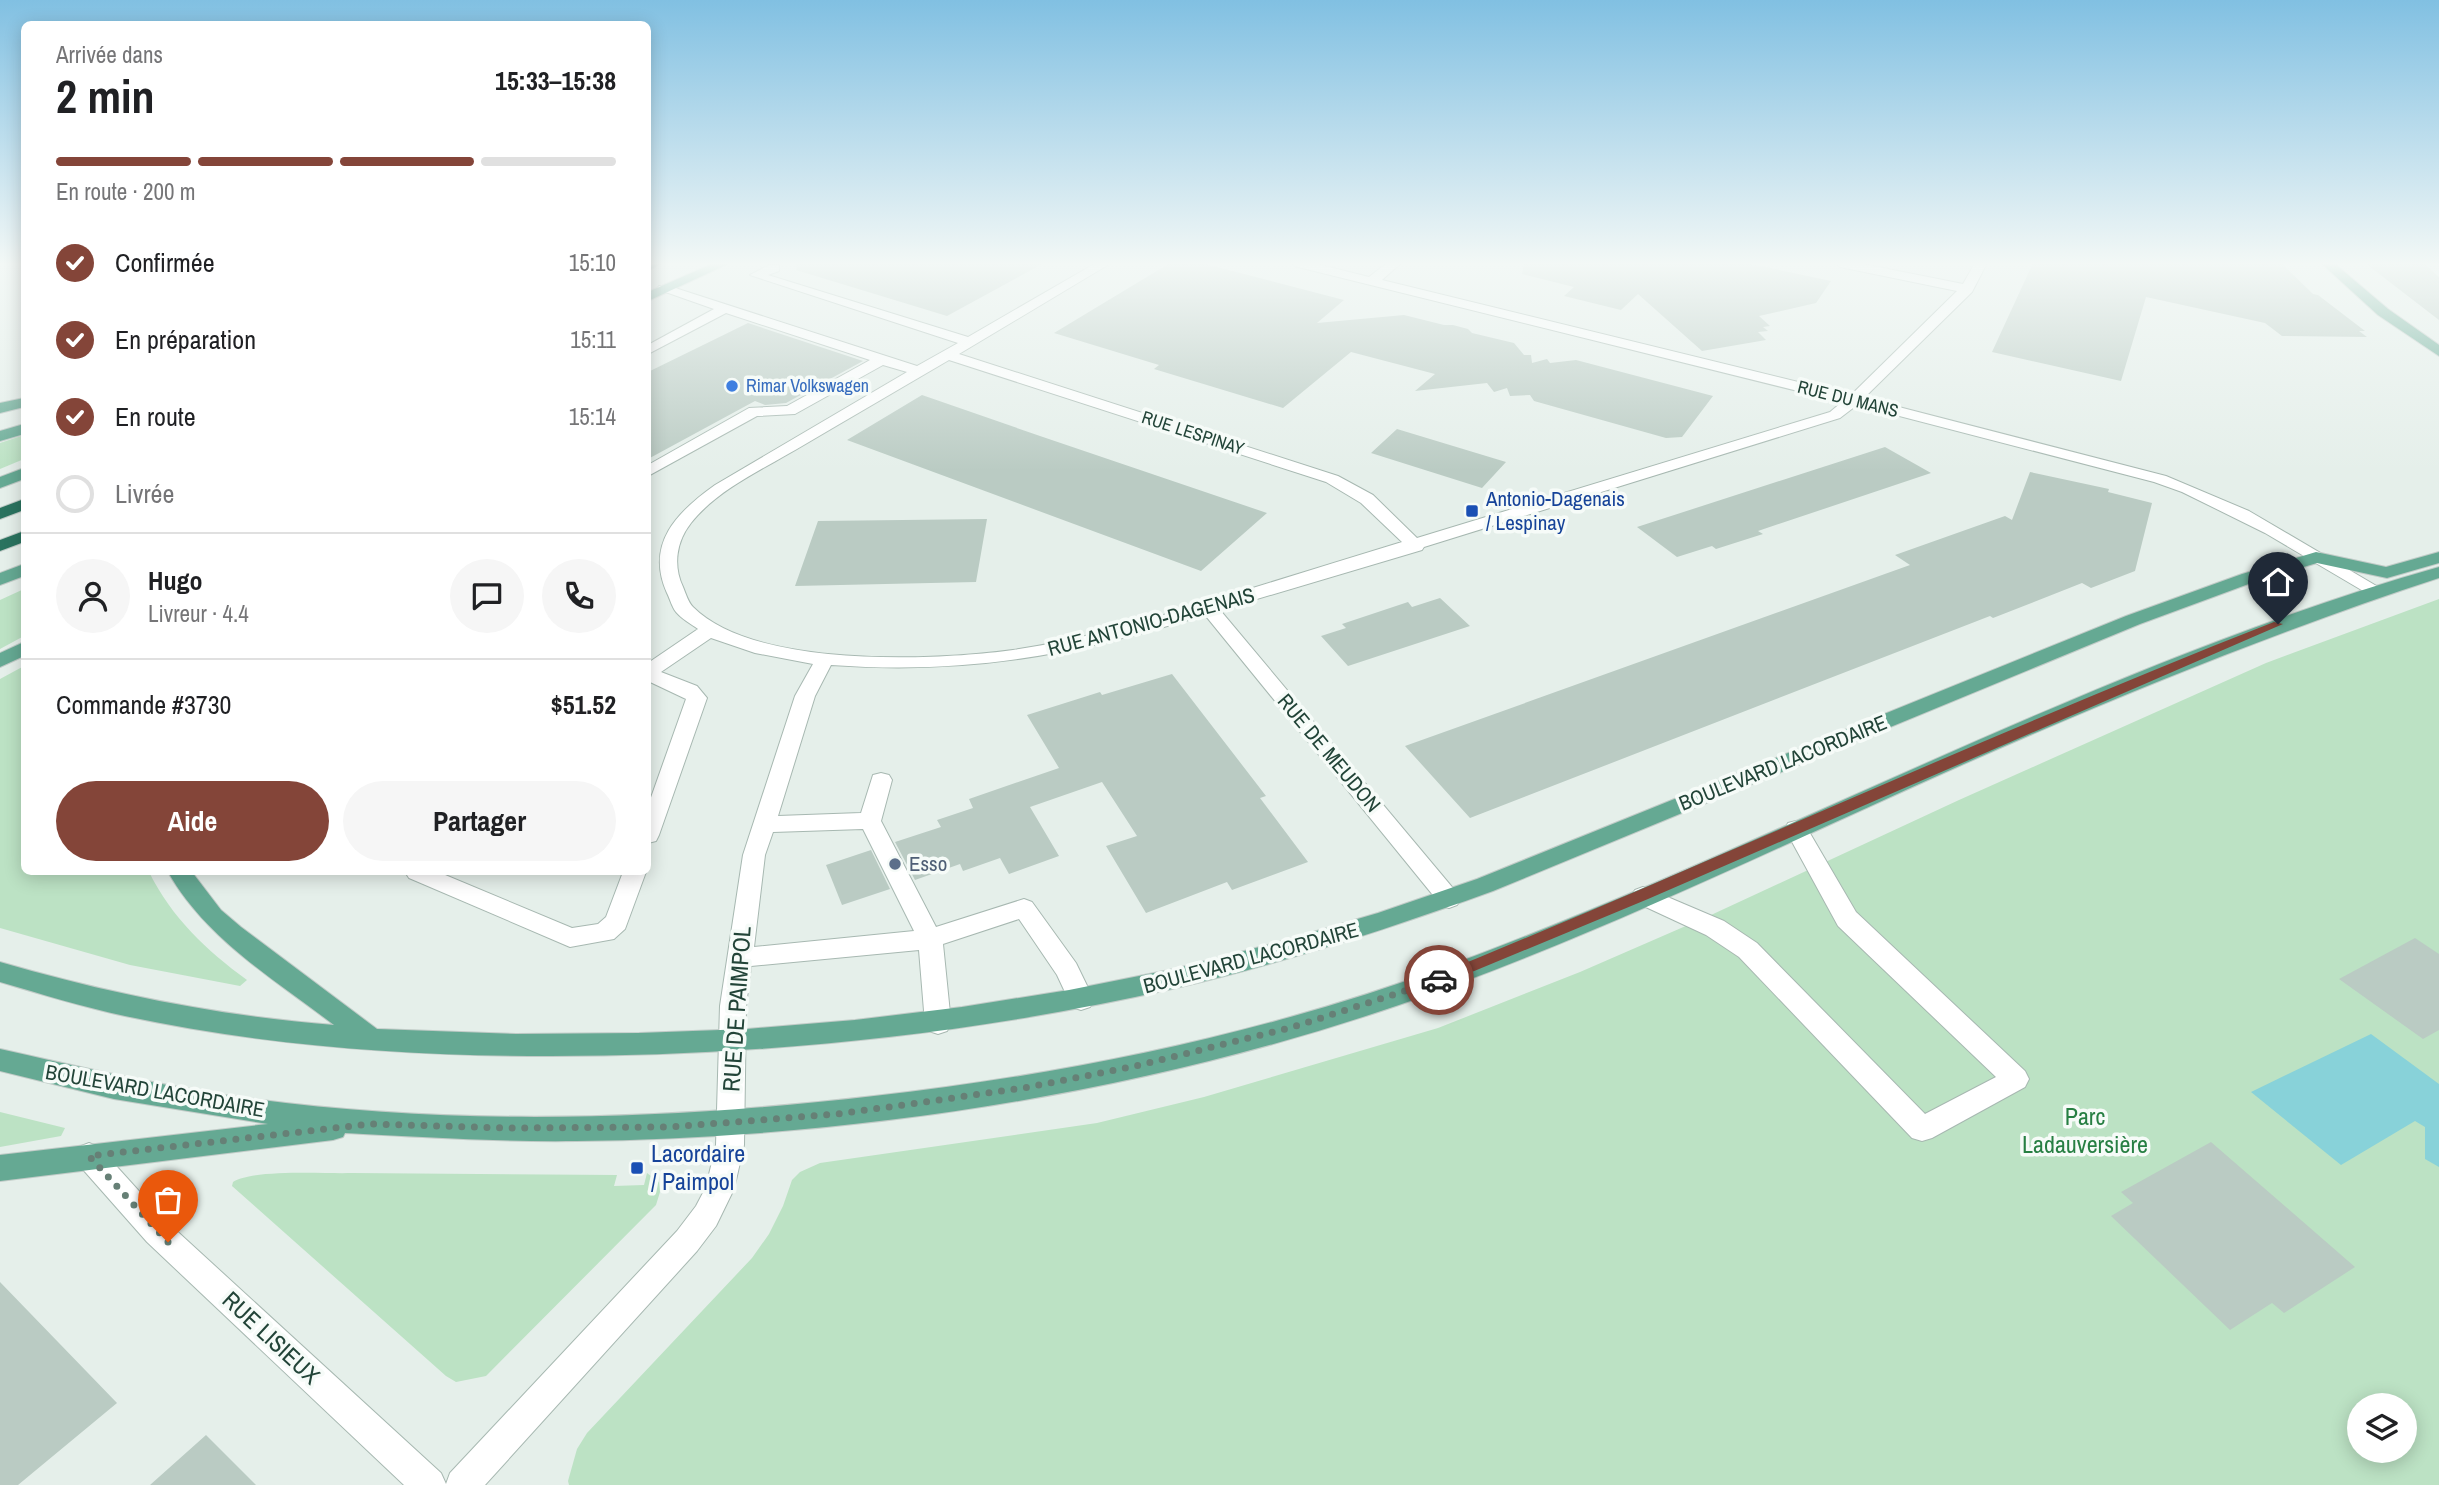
<!DOCTYPE html>
<html lang="fr">
<head>
<meta charset="utf-8">
<style>
	:root { --surface:#fff; --page:#f6f6f6; --text:#202124; --muted:#757577; --line:#e0e0e0; --accent:#844539 }
	body { margin:0; font-family:"Archivo Narrow",sans-serif; background:var(--page); color:var(--text); height:100vh; display:flex; flex-direction:column; font-size:26px; white-space:nowrap }
	* { box-sizing:border-box; margin:0 }
	p { font-size:23px; color:var(--muted) }
	.icon { flex:none; width:38px; height:38px; fill:none; stroke:currentColor; stroke-width:2; stroke-linecap:round; stroke-linejoin:round }
	.map { position:relative; flex:1; overflow:hidden }
	.panel { position:absolute; left:21px; top:21px; width:630px; height:854px; display:flex; flex-direction:column; background:var(--surface); border-radius:10px; box-shadow:0 4px 18px #0003 }
	.panel>* { flex:none }
	.fabs { position:absolute; left:2347px; top:1393px; display:grid; gap:14px }
	.fabs a { display:grid; place-items:center; width:70px; height:70px; border-radius:50%; background:var(--surface); box-shadow:0 4px 18px #0003; font-size:35px }
	.pin { position:absolute; display:grid; place-items:center; width:60px; height:60px; color:#fff; margin:-72px -30px; border-radius:50% 50% 50% 0; rotate:-45deg; box-shadow:0 0 7px #0007 }
	.pin .icon { rotate:45deg }
	.courier { position:absolute; display:grid; place-items:center; width:70px; height:70px; margin:-35px; border:5px solid #844539; border-radius:50%; background:#fff; color:#222; box-shadow:0 2px 9px #0007 }
	.overview em { font-style:normal; font-weight:700 }
	.overview div { display:flex; flex-direction:column-reverse }
	.overview { display:flex; align-items:center; justify-content:space-between; height:119px; padding:0 35px }
	h1 { font-size:46px; font-weight:700; line-height:52px }
	.bar { display:grid; grid-template-columns:repeat(4,1fr); gap:10px 7px; align-content:center; height:84px; padding:0 35px }
	.bar i { height:9px; border-radius:5px; background:var(--line) }
	.bar .selected { background:var(--accent) }
	.bar p { grid-column:span 4 }
	.line { display:flex; align-items:center; gap:18px; padding:0 35px; border-top:2px solid var(--line) }
	.line div { flex:1 }
	.round { display:grid; place-items:center; flex:none; width:74px; height:74px; border-radius:37px; background:var(--page) }
	ol { padding:0 35px; list-style:none }
	li { display:flex; align-items:center; gap:21px; height:77px }
	li p { margin-inline-start:auto }
	li .icon { padding:7px; border-radius:50%; background:var(--accent); color:#fff; stroke-width:4 }
	li:last-child { color:var(--muted) }
	li i { width:38px; height:38px; border:4px solid var(--line); border-radius:50% }
	.button { display:flex; gap:14px; margin-top:auto; padding:14px 35px }
	.button a { flex:1; height:80px; border-radius:42px; background:var(--accent); color:#fff; font-size:28px; font-weight:700; line-height:80px; text-align:center }
	.button a+a { background:var(--page); color:var(--text) }
	.map>svg:first-child { display:block }
	.green { fill:#bce2c4; fill-rule:evenodd }
	.water { fill:#88d2d9 }
	.building { fill:#bacbc3 }
	.lines { fill:none; stroke-linecap:round; stroke-linejoin:round }
	.minor-casing { stroke:#a7b8b1; stroke-width:2 }
	.major-casing { stroke:#c1cbc7; stroke-width:2 }
	.highway-casing { stroke:#c1cbc7; stroke-width:2 }
	.minor { fill:#fff; fill-rule:evenodd }
	.major { fill:#65a993; fill-rule:evenodd }
	.highway { fill:#2a735f; fill-rule:evenodd }
	.route { fill:#844539 }
	.done { stroke:#668076; stroke-width:7; stroke-dasharray:0 12.6 }
	.shop-dot { fill:#3f7fe0; stroke:#f6fbf8; stroke-width:2.5 }
	.transit-dot { fill:#1a4fb4; stroke:#f6fbf8; stroke-width:2.5 }
	.service-dot { fill:#5c6f8a; stroke:#f6fbf8; stroke-width:2.5 }
	.labels { text-anchor:middle; stroke-width:7; stroke-linejoin:round; paint-order:stroke }
	.far-shop-label { font-size:18px; fill:#366cbe; stroke:#f6fbf8; text-anchor:start }
	.far-street-label { font-size:18px; fill:#224438; stroke:#f6fbf8 }
	.transit-label { font-size:21px; fill:#164399; stroke:#f6fbf8; text-anchor:start }
	.street-label { font-size:21px; fill:#224438; stroke:#f6fbf8 }
	.service-label { font-size:21px; fill:#4e5e75; stroke:#f6fbf8; text-anchor:start }
	.near-street-label { font-size:24px; fill:#224438; stroke:#f6fbf8 }
	.near-park-label { font-size:24px; fill:#277f43; stroke:#f6fbf8 }
	.near-transit-label { font-size:24px; fill:#164399; stroke:#f6fbf8; text-anchor:start }
</style>
</head>
<body>
<div class="map">
<svg width="2439" height="1485" viewBox="0 0 2439 1485">
	<rect width="100%" height="100%" fill="#e5efea"/>
	<!-- green -->
	<path class="green" d="M24,435V459L0,469V443Z
		M24,589V636L0,649V600Z
		M2439,599V1485H569L568,1481L577,1449L587,1433L752,1258L769,1234L783,1206L792,1180L800,1172L820,1163L1097,1123L1204,1097L1438,1028L1580,972L1711,915L1959,800L2266,663ZM2359,1405H2404V1451H2359Z
		M24,666V872H149C172,918 206,950 247,980L240,986L130,965L0,928V679Z
		M0,1112L65,1128L61,1136L0,1147Z
		M352,1173L617,1175L614,1186L644,1185L647,1173L659,1182L660,1192L656,1205L486,1376L456,1382L446,1376L232,1186L233,1182C253,1169 325,1174 352,1173Z"/>
	<!-- water -->
	<path class="water" d="M2371,1034L2439,1084V1167L2425,1159V1127L2415,1121L2341,1165L2251,1092Z"/>
	<!-- building -->
	<path class="building" d="M797,263H1044L947,316L796,270Z
		M1170,263H1202L1344,300L1317,323L1404,315L1444,325H1453L1468,329L1472,333L1514,343L1524,355H1531L1532,363L1547,359L1550,363L1576,360L1713,396L1682,437L1666,438L1534,401L1530,395L1510,396L1507,388L1494,392L1487,383L1415,391L1435,374L1351,352L1283,408L1154,369L1159,365L1054,333Z
		M1524,263H1747L1831,281L1816,303L1759,316L1770,326L1763,327L1768,331L1758,332L1766,340L1702,351L1638,294L1621,310L1564,296L1574,287L1522,274Z
		M2033,263H2281L2313,294L2318,295L2365,331H2359L2367,337L2282,336L2265,323L2146,297L2121,381L1992,352Z
		M2365,263H2424L2439,277V320Z
		M748,323L863,361L786,403L765,405L755,401L648,459V372Z
		M922,395L1040,436L1267,513L1201,571L847,440Z
		M1397,429L1506,462L1482,488L1371,453Z
		M1885,447L1931,473L1758,531L1763,534L1716,549L1712,546L1677,557L1637,527Z
		M2030,472L2109,489L2108,492L2152,503L2135,571L2091,588L2082,583L1993,618L1990,616L1470,818L1405,746L1910,565L1895,555L2005,516L2012,520Z
		M987,519L976,582L795,586L818,521Z
		M1440,598L1470,626L1348,666L1321,636L1346,628L1342,624L1408,602L1412,607Z
		M1172,674L1266,796L1260,798L1308,862L1232,890L1227,882L1146,913L1106,846L1137,836L1102,782L1030,807L1059,856L1009,874L1000,858L963,871L960,864L915,880L895,842L941,827L937,820L973,808L969,799L1059,768L1027,715L1100,692L1102,695Z
		M871,850L890,889L842,905L826,865Z
		M2415,938L2439,954V1030L2423,1039L2339,979Z
		M2211,1142L2355,1267L2284,1313L2272,1303L2230,1330L2111,1216L2133,1203L2121,1192Z
		M0,1282L117,1403L18,1485H0Z
		M206,1435L256,1485H150Z"/>
	<g class="lines">
		<defs>
			<path id="minor" d="M1096,263H1111L959,354L1338,476L1373,495L1417,538L1830,412L1842,402L1294,266L1292,263H1313L1369,277L1387,263H1401L1382,280L1851,395L1957,291L1840,267L1834,263H1858L1963,284L1975,263H1987L1972,292L1864,398L2166,476L2249,511L2385,591L2382,595H2370L2265,533L2182,492L2154,482L1857,405L1840,418L1424,547L1422,550L1220,610L1457,893L1461,899L1457,905L1449,908L1441,905L1205,615C1074,655 968,675 831,665L815,696L778,816L861,813L873,775L881,773L889,775L892,780L881,821L936,927L1024,899L1032,902L1076,963L1094,1000L1090,1007L1081,1010L1072,1007L1057,975L1019,919L943,944L951,1023L947,1031L938,1034L929,1031L925,1023L919,950L751,966L746,1006L744,1145L734,1189L716,1226L697,1251L485,1485H404L147,1242L79,1165L75,1156L79,1147L89,1143L99,1147L167,1222L441,1473L446,1484L450,1473L677,1231L696,1206L706,1187L716,1145L720,1006L743,855L795,696L813,664L755,653L711,638L661,672L697,686L707,698L659,835L656,841L648,843V806L686,699L648,681V663L698,629C691,624 682,619 676,612C672,607 670,599 667,593C645,544 677,512 715,485L907,372L883,365L795,414L757,416L648,476V465L749,408L787,406L870,360L726,313L648,354V345L714,309L657,289L659,286H669L917,366L958,343L750,275L769,265H779V271L768,275L968,337ZM949,360L1326,482L1361,503L1402,542C1340,561 1279,580 1217,599C1150,619 1083,640 1013,650C932,661 754,668 693,607C688,602 686,594 683,587C673,566 676,542 691,523C717,490 761,470 797,449C848,419 899,389 949,360ZM863,829L914,931L754,947L765,855L773,832Z
				M1796,821L1804,823L1856,912L2025,1071L2029,1079L2025,1087L1932,1138L1922,1141L1912,1138L1739,957L1706,935L1635,902L1631,896L1635,890L1643,887L1651,890L1724,921L1757,943L1925,1114L1996,1077L1838,926L1785,829L1788,823Z
				M405,872H438L572,928L598,924L606,917L623,872H646L625,929L614,939L570,947L409,878Z"/>
			<path id="major" d="M714,263H730L648,301V292Z
				M2321,263H2334L2388,309L2439,345V356L2378,315Z
				M24,398V407L0,413V403Z
				M24,424V434L0,441V431Z
				M24,468V479L0,488V477Z
				M2316,552L2386,567L2439,552V563L2387,578L2317,563L2254,582L2140,624L1493,891C1388,929 1281,964 1172,989C968,1035 760,1056 550,1056C408,1056 265,1046 125,1016C83,1007 41,994 0,982V962C110,994 220,1016 334,1025C275,980 206,939 168,872H192L221,910L241,927L377,1029L516,1034L639,1033L747,1029L855,1020L962,1007L1069,990L1174,969L1279,942L1378,913L1477,879L2126,616L2242,574Z
				M24,564V576L0,585V573Z
				M2439,567V578C2274,632 2115,697 1957,767C1773,849 1590,939 1399,1005C1139,1094 851,1138 576,1141C499,1142 422,1137 345,1133L343,1137L333,1140L0,1181V1155L268,1124L114,1099L0,1071V1049C75,1066 149,1083 225,1095C439,1127 659,1121 874,1096C1068,1074 1261,1035 1445,967C1780,844 2095,665 2439,567Z
				M24,642V656L0,667V653Z"/>
			<path id="highway" d="M648,263H662L648,271Z
				M24,499V510L0,519V508Z
				M24,531V542L0,551V540Z"/>
		</defs>
		<!-- minor casing -->
		<use href="#minor" class="minor-casing"/>
		<!-- major casing -->
		<use href="#major" class="major-casing"/>
		<!-- highway casing -->
		<use href="#highway" class="highway-casing"/>
		<!-- minor -->
		<use href="#minor" class="minor"/>
		<!-- major -->
		<use href="#major" class="major"/>
		<!-- highway -->
		<use href="#highway" class="highway"/>
	</g>
	<!-- sky -->
	<linearGradient id="sky" x2="0" y2="1"><stop stop-color="#81c0e2"/><stop offset="0.56" stop-color="#f3f8f6"/><stop offset="1" stop-color="#f3f8f6" stop-opacity="0"/></linearGradient>
	<rect width="2439" height="471" fill="url(#sky)"/>
	<!-- route -->
	<path class="route" d="M2274,622L2283,624L1648,899L1443,984H1434L1432,980L1434,976C1715,861 1991,733 2274,622Z"/>
	<g class="lines">
		<!-- done -->
		<path class="done" d="M168,1242L89,1156L370,1124L505,1128L670,1127L837,1114L918,1103L1029,1087L1136,1066L1293,1027L1439,980"/>
	</g>
	<!-- markers -->
	<circle class="shop-dot" cx="732" cy="386" r="7"/>
	<g class="transit-dot">
		<rect x="1465" y="504" width="14" height="14" rx="3.5"/>
		<rect x="630" y="1161" width="14" height="14" rx="3.5"/>
	</g>
	<circle class="service-dot" cx="895" cy="864" r="7"/>
	<g class="labels">
		<!-- far-shop labels -->
		<g class="far-shop-label">
			<text x="746" y="392">Rimar Volkswagen</text>
		</g>
		<!-- far-street labels -->
		<g class="far-street-label">
			<text transform="translate(1848 399) rotate(14)" y="6">RUE DU MANS</text>
			<text transform="translate(1193 433) rotate(18)" y="6">RUE LESPINAY</text>
		</g>
		<!-- transit labels -->
		<g class="transit-label">
			<text x="1486" y="506">Antonio-Dagenais<tspan x="1486" dy="24">/ Lespinay</tspan></text>
		</g>
		<!-- street labels -->
		<g class="street-label">
			<text transform="translate(1151 622) rotate(-15)" y="7">RUE ANTONIO-DAGENAIS</text>
			<text transform="translate(1329 753) rotate(50)" y="7">RUE DE MEUDON</text>
			<text transform="translate(1783 763) rotate(-22)" y="7">BOULEVARD LACORDAIRE</text>
			<text transform="translate(1251 958) rotate(-15)" y="7">BOULEVARD LACORDAIRE</text>
			<text transform="translate(155 1091) rotate(10)" y="7">BOULEVARD LACORDAIRE</text>
		</g>
		<!-- service labels -->
		<g class="service-label">
			<text x="909" y="871">Esso</text>
		</g>
		<!-- near-street labels -->
		<g class="near-street-label">
			<text transform="translate(737 1009) rotate(-86)" y="8">RUE DE PAIMPOL</text>
			<text transform="translate(271 1338) rotate(43)" y="8">RUE LISIEUX</text>
		</g>
		<!-- near-park labels -->
		<g class="near-park-label">
			<text x="2085" y="1125">Parc<tspan x="2085" dy="28">Ladauversière</tspan></text>
		</g>
		<!-- near-transit labels -->
		<g class="near-transit-label">
			<text x="651" y="1162">Lacordaire<tspan x="651" dy="28">/ Paimpol</tspan></text>
		</g>
	</g>
</svg>
<div class="fabs">
<a><svg class="icon" aria-label="layers" viewBox="0 0 24 24"><path d="M12 4l9 5-9 5-9-5zM3 14l9 5 9-5"/></svg></a>
</div>
<div class="pin" style="left:168px;top:1242px;background:#ea580c"><svg class="icon" aria-label="bag" viewBox="0 0 24 24"><path d="M5 8h14l-1 12H6zM9 8a3 3 0 0 1 6 0"/></svg></div>
<div class="pin" style="left:2278px;top:624px;background:#1f2937"><svg class="icon" aria-label="home" viewBox="0 0 24 24"><path d="M3 11l9-7 9 7M6 9v11h12V9"/></svg></div>
<div class="courier" style="left:1439px;top:980px"><svg class="icon" aria-label="car" viewBox="0 0 24 24"><path d="M5 17H2v-5l4-1 3-4h7l3 4 3 1v5h-3M9 17h6M6 11h13"/><circle cx="7" cy="17" r="2"/><circle cx="17" cy="17" r="2"/></svg></div>
<section class="panel">
<div class="overview"><div><h1>2 min</h1><p>Arrivée dans</p></div><em>15:33–15:38</em></div>
<div class="bar"><i class="selected"></i><i class="selected"></i><i class="selected"></i><i></i><p>En route · 200 m</p></div>
<ol>
<li><svg class="icon" aria-label="check" viewBox="0 0 24 24"><path d="M5 12l5 5 9-10"/></svg>Confirmée<p>15:10</p></li>
<li><svg class="icon" aria-label="check" viewBox="0 0 24 24"><path d="M5 12l5 5 9-10"/></svg>En préparation<p>15:11</p></li>
<li><svg class="icon" aria-label="check" viewBox="0 0 24 24"><path d="M5 12l5 5 9-10"/></svg>En route<p>15:14</p></li>
<li><i></i>Livrée</li>
</ol>
<div class="line" style="height:126px"><a class="round"><svg class="icon" aria-label="person" viewBox="0 0 24 24"><circle cx="12" cy="8" r="4"/><path d="M4 21q1-7 8-7t8 7"/></svg></a><div><b>Hugo</b><p>Livreur · 4.4</p></div><a class="round"><svg class="icon" aria-label="chat" viewBox="0 0 24 24"><path d="M4 5h16v11H9l-5 4z"/></svg></a><a class="round"><svg class="icon" aria-label="phone" viewBox="0 0 24 24"><path d="M5 4h4l2 5-3 2q2 4 5 5l2-3 5 2v4C11 20 4 13 5 4z"/></svg></a></div>
<div class="line" style="height:91px"><div>Commande #3730</div><b>$51.52</b></div>
<div class="button"><a>Aide</a><a>Partager</a></div>
</section>
</div>
</body>
</html>
